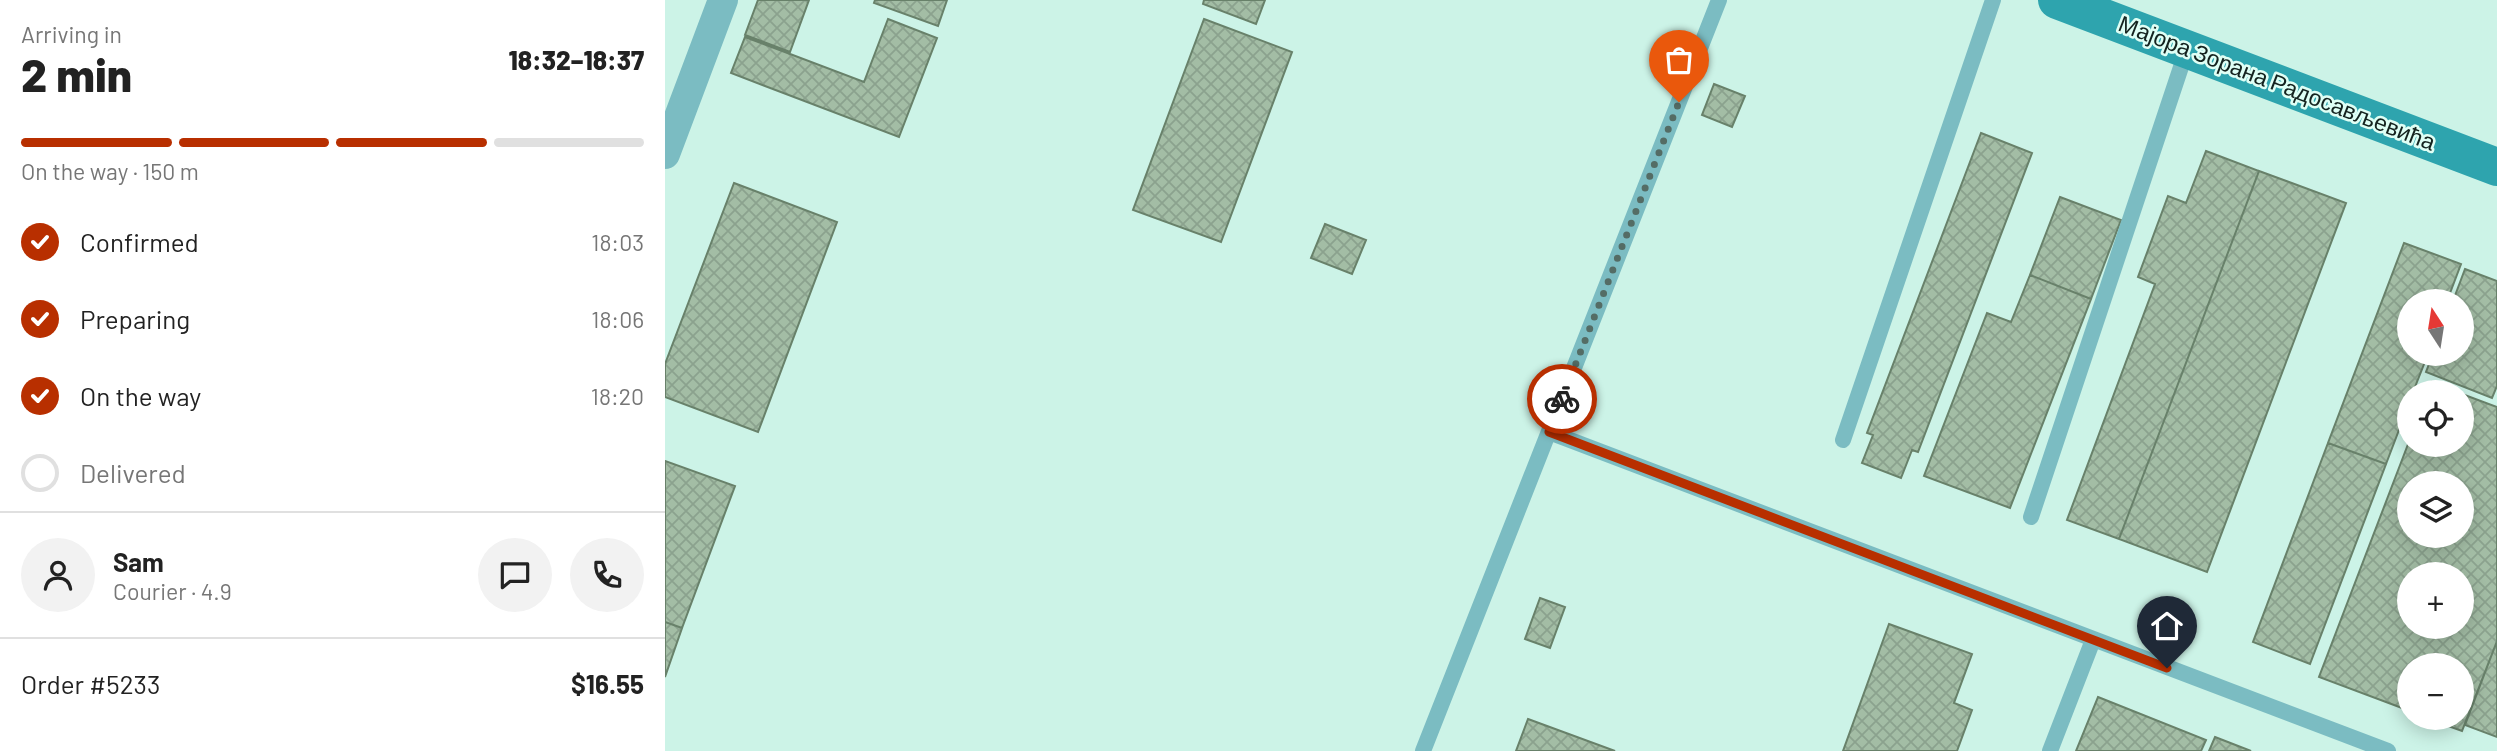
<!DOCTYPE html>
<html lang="en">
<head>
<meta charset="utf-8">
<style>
	:root { --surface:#fff; --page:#f2f2f2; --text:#222; --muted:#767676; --line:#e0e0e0; --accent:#b82f00 }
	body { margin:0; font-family:Barlow,sans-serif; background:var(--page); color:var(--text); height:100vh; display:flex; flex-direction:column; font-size:26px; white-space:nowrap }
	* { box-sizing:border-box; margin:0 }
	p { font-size:23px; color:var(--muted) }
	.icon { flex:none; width:38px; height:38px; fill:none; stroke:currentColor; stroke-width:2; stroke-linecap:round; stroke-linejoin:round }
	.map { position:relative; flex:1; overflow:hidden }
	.side { display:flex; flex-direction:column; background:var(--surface); width:665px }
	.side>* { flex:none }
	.needle { width:46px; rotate:348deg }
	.fabs { position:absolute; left:1732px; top:289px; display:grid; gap:14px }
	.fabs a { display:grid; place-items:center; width:77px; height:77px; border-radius:50%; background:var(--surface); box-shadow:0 4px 18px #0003; font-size:35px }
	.pin { position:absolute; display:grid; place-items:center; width:60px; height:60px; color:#fff; margin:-72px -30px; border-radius:50% 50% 50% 0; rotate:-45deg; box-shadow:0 0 7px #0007 }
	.pin .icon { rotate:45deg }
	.courier { position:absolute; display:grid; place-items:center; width:70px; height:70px; margin:-35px; border:5px solid #b82f00; border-radius:50%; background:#fff; color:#222; box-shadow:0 2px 9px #0007 }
	.overview em { font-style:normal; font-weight:800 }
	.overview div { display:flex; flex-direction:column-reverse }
	.overview { display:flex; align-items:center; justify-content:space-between; height:119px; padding:0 21px }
	h1 { font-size:46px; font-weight:800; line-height:52px }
	.bar { display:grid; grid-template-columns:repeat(4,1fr); gap:10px 7px; align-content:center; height:84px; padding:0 21px }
	.bar i { height:9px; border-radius:5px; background:var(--line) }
	.bar .selected { background:var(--accent) }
	.bar p { grid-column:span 4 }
	.line { display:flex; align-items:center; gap:18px; padding:0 21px; border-top:2px solid var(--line) }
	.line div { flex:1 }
	.round { display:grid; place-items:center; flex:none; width:74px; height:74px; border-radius:37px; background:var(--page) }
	ol { padding:0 21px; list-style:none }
	li { display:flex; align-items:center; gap:21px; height:77px }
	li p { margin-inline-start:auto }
	li .icon { padding:7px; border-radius:50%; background:var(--accent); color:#fff; stroke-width:4 }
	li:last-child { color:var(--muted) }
	li i { width:38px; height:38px; border:4px solid var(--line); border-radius:50% }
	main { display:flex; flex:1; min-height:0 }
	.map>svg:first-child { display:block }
	.building { fill:url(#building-cross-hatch); stroke:#68816a; stroke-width:2; fill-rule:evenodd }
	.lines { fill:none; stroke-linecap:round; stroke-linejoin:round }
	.lane { stroke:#7bbcc2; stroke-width:16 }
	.street { stroke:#7bbcc2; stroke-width:30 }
	.secondary { stroke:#2ea4ae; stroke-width:38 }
	.done { stroke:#546c65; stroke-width:7; stroke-dasharray:0 12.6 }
	.route { stroke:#b82f00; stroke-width:9 }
	.labels { text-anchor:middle; stroke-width:5; stroke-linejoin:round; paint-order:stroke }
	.street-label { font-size:23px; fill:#14231f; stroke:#dffff5 }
</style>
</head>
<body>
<main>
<section class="side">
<div class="overview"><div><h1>2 min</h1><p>Arriving in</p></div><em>18:32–18:37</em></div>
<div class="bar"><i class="selected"></i><i class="selected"></i><i class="selected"></i><i></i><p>On the way · 150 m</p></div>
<ol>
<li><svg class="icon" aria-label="check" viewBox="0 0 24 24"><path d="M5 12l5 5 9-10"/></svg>Confirmed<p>18:03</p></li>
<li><svg class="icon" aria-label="check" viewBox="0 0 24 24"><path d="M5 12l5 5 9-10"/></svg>Preparing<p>18:06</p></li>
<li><svg class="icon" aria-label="check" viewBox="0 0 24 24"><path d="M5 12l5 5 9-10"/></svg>On the way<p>18:20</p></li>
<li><i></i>Delivered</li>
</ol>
<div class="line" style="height:126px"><a class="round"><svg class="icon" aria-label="person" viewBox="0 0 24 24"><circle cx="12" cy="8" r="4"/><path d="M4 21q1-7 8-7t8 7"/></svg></a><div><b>Sam</b><p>Courier · 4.9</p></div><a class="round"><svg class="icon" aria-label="chat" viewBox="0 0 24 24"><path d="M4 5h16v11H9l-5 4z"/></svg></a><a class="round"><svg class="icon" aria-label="phone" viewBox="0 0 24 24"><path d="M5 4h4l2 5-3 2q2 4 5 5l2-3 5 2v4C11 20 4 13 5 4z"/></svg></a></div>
<div class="line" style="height:91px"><div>Order #5233</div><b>$16.55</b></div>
</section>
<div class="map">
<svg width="1832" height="751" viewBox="0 0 1832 751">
	<defs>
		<pattern id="building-cross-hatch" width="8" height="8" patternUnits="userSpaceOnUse" patternTransform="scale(1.75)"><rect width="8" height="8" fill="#a3bda5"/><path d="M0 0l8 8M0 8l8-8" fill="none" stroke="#8ba28e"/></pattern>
	</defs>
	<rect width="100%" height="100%" fill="#ccf3e7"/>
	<!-- building -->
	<path class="building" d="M93,0H144L125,52L80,35Z
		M210,0H282L273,26L209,3Z
		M539,0H600L591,24L538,4Z
		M223,19L272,38L234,137L66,73L80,37L199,82Z
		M539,19L627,52L556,242L468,210Z
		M1049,84L1080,96L1067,127L1037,115Z
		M1316,133L1367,153L1253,452L1247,450L1236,478L1197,463L1208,435L1202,433Z
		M1541,151L1594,171L1454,539L1402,520L1490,284L1473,277L1503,196L1521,203Z
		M1594,171L1681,203L1542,572L1454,539Z
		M69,183L172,222L93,432L0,397V364Z
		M1395,197L1456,220L1426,299L1365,275Z
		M660,224L701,240L687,274L646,258Z
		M1739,243L1796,264L1782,301H1745V354H1763L1748,392H1745V401L1721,464L1663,443Z
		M1800,269L1832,281V386L1827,398L1761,372L1768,354H1797V301H1788Z
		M1365,275L1426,299L1345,508L1259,476L1322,313L1346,322Z
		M1767,382L1793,392H1763Z
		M1797,394L1832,407V641L1797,731L1761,718H1797V665H1745V711L1654,677L1745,439V444H1797ZM1745,483H1797V536H1745ZM1745,574H1797V626H1745Z
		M1663,443L1721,464L1645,664L1588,642Z
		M0,461L70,486L17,628L0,622Z
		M875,598L900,607L885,648L860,639Z
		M0,622L17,628L0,677Z
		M1224,624L1307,654L1289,703L1307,710L1292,751H1178Z
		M1832,641V737L1800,725Z
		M1433,697L1541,740L1536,751H1411Z
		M863,719L950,751H851Z
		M1550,737L1586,751H1544Z"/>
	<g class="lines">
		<!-- lane -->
		<path class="lane" d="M884,432L1723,751
			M1178,440L1328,0
			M1366,517L1522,49
			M758,751L1054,0
			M1385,751L1428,640"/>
		<!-- street -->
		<path class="street" d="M0,154L58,0"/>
		<!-- secondary -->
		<path class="secondary" d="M1392,0L1832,167"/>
	</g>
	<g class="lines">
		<!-- done -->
		<path class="done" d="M897,399L1014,102"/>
		<!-- route -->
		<path class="route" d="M897,399L884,432L1502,668"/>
	</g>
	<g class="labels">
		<!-- street labels -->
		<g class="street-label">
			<text transform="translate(1612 83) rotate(21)" y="8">Мајора Зорана Радосављевића</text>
		</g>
	</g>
</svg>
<div class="fabs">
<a><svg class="needle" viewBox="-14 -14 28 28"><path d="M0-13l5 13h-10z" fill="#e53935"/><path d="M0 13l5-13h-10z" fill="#767676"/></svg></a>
<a><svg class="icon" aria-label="locate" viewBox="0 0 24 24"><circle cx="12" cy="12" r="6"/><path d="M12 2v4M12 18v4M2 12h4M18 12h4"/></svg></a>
<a><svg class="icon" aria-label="layers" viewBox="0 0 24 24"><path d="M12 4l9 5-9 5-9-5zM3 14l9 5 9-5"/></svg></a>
<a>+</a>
<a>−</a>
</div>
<div class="pin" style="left:1014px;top:102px;background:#ea580c"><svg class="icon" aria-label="bag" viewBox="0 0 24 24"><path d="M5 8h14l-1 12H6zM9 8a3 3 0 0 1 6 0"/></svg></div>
<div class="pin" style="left:1502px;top:668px;background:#1f2937"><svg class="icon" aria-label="home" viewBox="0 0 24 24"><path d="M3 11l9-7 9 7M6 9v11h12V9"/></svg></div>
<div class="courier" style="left:897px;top:399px"><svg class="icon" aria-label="bike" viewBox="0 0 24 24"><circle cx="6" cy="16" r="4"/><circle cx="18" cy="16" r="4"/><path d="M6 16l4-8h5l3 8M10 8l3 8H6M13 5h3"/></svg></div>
</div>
</main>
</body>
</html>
